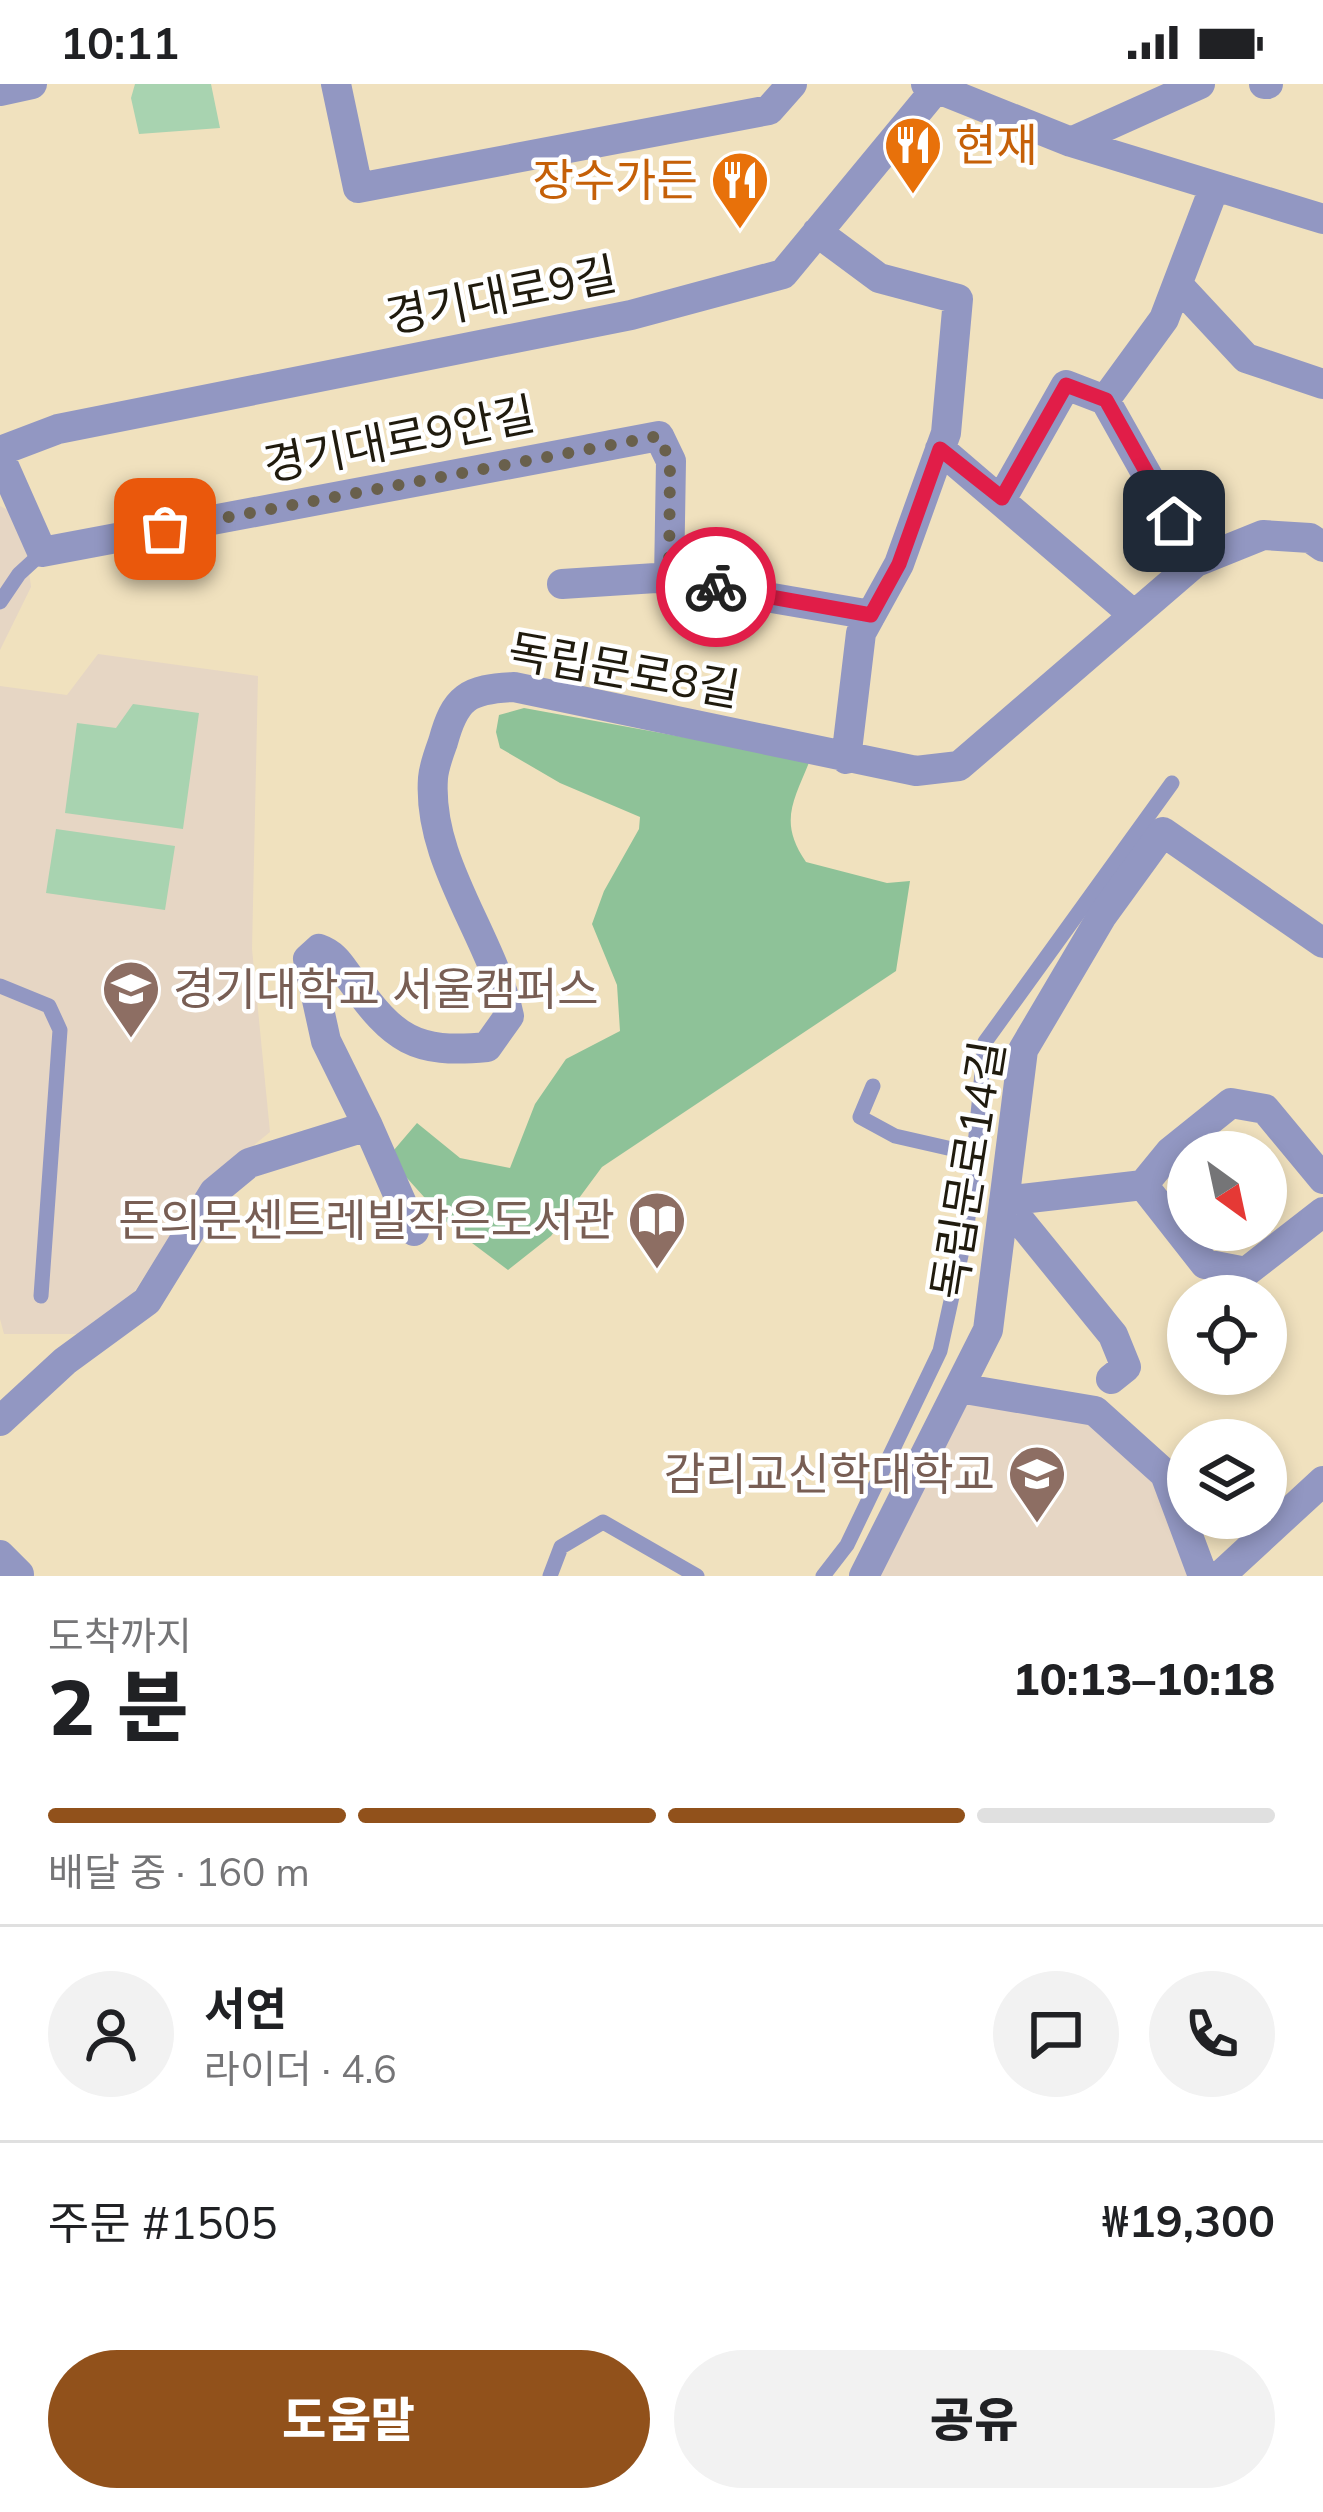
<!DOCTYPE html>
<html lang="ko">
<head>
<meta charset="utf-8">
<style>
	:root { --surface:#fff; --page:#f2f2f2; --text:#202124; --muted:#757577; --line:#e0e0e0; --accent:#91511b }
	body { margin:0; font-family:Mulish,"Noto Sans KR",sans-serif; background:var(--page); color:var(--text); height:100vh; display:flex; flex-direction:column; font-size:45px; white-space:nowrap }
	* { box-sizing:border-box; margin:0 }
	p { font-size:39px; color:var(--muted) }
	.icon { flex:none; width:66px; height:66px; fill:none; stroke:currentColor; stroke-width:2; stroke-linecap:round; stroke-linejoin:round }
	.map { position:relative; height:1492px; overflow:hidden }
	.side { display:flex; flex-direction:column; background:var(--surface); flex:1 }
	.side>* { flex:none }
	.needle { width:78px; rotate:147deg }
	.controls { position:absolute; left:1167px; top:1047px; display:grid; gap:24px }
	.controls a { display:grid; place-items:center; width:120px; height:120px; border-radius:50%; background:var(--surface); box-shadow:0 6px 18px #0003; font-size:60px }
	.pin { position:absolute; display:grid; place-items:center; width:102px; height:102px; color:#fff; margin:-51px; border-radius:24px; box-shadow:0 6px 18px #0006 }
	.courier { position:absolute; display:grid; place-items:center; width:120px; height:120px; margin:-60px; border:9px solid #e11d48; border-radius:50%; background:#fff; color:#222; box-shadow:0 3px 15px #0007 }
	.overview em { font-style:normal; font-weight:800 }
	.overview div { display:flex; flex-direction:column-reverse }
	.overview { display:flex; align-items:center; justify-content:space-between; height:204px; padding:0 48px }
	h1 { font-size:78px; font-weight:800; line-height:90px }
	.bar { display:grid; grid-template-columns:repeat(4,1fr); gap:18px 12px; align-content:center; height:144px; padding:0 48px }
	.bar i { height:15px; border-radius:9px; background:var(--line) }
	.bar .active { background:var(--accent) }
	.bar p { grid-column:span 4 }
	.line { display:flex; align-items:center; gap:30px; padding:0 48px; border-top:3px solid var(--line) }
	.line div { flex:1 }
	.round { display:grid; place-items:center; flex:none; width:126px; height:126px; border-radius:63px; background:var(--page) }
	.primary-button { display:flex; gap:24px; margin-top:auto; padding:24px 48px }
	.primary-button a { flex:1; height:138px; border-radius:72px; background:var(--accent); color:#fff; font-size:48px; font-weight:800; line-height:138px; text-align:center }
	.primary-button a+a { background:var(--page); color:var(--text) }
	.status { display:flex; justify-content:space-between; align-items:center; height:84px; padding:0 60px; background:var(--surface); direction:ltr }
	.status svg { height:33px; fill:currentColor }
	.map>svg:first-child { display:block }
	.education { fill:#e6d6c4 }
	.green { fill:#a8d3b0 }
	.forest { fill:#8ec298 }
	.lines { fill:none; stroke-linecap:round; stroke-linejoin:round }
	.service { stroke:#9297c2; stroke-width:15 }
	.minor { stroke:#9297c2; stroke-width:30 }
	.done { stroke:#69604c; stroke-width:12; stroke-dasharray:0 21.6 }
	.route { stroke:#e11d48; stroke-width:15 }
	.labels { text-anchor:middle; stroke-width:9; stroke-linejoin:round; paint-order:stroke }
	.food-label { font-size:45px; fill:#c56008; stroke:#fff; text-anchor:start }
	.street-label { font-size:45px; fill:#201b0e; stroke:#fff }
	.education-label { font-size:45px; fill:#785e54; stroke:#fff; text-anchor:end }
</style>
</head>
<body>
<div class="status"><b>10:11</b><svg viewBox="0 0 49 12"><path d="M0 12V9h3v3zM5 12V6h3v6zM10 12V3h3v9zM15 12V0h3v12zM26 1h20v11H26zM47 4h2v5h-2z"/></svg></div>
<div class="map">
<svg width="1323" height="1492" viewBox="0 0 1323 1492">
	<rect width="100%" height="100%" fill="#f0e1be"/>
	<!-- education -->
	<path class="education" d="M0,422L22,433L31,503L0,566Z
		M98,570L258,592L252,865L270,1048L201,1104L129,1216L84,1250H4L0,1235V602L67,611Z
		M959,1304L1095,1327L1165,1390L1203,1492H864Z"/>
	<!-- green -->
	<path class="green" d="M135,0H211L220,44L139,50L131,14Z
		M133,620L199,629L183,745L65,729L77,639L116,644Z
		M56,745L175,762L165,826L46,809Z"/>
	<!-- forest -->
	<path class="forest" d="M524,624L810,676C794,717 778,737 806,778L887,799L910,797L896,887L602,1083L551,1152L508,1186L452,1144L388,1073L417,1039L460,1074L510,1084L535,1020L566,975L620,947L617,901L592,840L604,807L639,745L640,733L560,699L500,664L496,648L499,631Z"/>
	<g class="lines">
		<!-- service -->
		<path class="service" d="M0,518L19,490L43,468
			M0,902L49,922L60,946L41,1212
			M873,1002L860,1033L895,1052L974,1070
			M550,1492L561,1463L603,1438L697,1492
			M823,1492L847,1461L940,1267L967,1144L985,958L1172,699"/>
		<!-- minor -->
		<path class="minor" d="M336,0L358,104L769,26L792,0
			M926,0L1071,58L1323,135
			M1264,0H1268
			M0,7L32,0
			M1071,58L1200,0
			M817,148L879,194L958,215L946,349L899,480L861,549L846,675
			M1178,201L1246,274L1323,300
			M1105,316L1164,235L1214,104
			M940,365L1134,531
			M0,367L58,345L631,231L783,190L940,0
			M0,373L42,468L659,352L671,377L669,496
			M1002,414L1066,301L1105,316L1196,478
			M562,500L656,494L871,531
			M368,1042L326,957L308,875L319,865C336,871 341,883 352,897C394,955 414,970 487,963L509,932C492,852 427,778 433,694C434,682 439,669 443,658C455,613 468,605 514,603L916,687L959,682L1196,478L1263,451L1310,454L1323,463
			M1143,1101L1205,1180L1246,1188L1323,1128
			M1004,1117L1143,1101L1170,1068L1231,1019L1265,1025L1323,1095
			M1004,1117L1113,1251L1126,1283L1111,1295
			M959,1304L1095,1327L1165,1390L1203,1492
			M0,1337L65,1277L147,1217L214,1108L249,1079L368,1042L414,1147
			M0,1471L19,1490
			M864,1492L988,1246L1023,966L1102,832L1163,748L1323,859
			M1220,1492L1323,1397"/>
	</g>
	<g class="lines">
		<!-- done -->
		<path class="done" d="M165,445L659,352L670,377L669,496L716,503"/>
		<!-- route -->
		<path class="route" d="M716,503L871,531L899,480L940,365L1002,414L1066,301L1106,316L1174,437"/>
	</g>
	<!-- icons -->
	<defs>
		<symbol id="restaurant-pin" viewBox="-11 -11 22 30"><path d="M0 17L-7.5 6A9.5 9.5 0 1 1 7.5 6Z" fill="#e8710a" stroke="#fff"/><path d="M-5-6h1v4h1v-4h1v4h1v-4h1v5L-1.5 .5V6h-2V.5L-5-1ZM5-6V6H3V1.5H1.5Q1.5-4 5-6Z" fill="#fff"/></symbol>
		<symbol id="university-pin" viewBox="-11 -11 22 30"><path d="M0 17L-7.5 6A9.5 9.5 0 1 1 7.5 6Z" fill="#8d6e63" stroke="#fff"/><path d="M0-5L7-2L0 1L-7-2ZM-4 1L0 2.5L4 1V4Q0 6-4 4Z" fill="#fff"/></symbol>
		<symbol id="library-pin" viewBox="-11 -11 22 30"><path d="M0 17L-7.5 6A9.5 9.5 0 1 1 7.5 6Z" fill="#8d6e63" stroke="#fff"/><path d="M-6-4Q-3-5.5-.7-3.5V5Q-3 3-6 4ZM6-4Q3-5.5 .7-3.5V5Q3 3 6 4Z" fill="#fff"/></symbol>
	</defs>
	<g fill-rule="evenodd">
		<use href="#restaurant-pin" x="880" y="28" width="66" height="90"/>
		<use href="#restaurant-pin" x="707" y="63" width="66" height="90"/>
		<use href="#university-pin" x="98" y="872" width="66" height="90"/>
		<use href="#library-pin" x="624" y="1103" width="66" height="90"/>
		<use href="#university-pin" x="1004" y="1357" width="66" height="90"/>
	</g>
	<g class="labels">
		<!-- food labels -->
		<g class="food-label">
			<text x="955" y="77">현재</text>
			<text x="698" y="112" text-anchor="end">장수가든</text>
		</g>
		<!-- street labels -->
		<g class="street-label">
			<text transform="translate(501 211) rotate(-11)" y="16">경기대로9길</text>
			<text transform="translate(399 355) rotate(-11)" y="16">경기대로9안길</text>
			<text transform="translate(624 586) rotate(10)" y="16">독립문로8길</text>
			<text transform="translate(968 1086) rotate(-81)" y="16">독립문로14길</text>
		</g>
		<!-- education labels -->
		<g class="education-label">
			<text x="173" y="921" text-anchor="start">경기대학교 서울캠퍼스</text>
			<text x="615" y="1152">돈의문센트레빌작은도서관</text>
			<text x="995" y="1406">감리교신학대학교</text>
		</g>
	</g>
</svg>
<div class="controls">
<a><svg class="needle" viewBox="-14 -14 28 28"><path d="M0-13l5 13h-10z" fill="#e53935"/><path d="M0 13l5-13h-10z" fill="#757577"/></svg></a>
<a><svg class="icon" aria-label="locate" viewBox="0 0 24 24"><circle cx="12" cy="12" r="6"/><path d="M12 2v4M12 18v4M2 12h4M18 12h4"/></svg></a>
<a><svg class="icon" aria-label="layers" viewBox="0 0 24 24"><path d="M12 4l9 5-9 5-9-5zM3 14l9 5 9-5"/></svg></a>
</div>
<div class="pin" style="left:165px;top:445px;background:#ea580c"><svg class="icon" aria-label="bag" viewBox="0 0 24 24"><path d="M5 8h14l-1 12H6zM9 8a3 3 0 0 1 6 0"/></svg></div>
<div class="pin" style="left:1174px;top:437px;background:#1f2937"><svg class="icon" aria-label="home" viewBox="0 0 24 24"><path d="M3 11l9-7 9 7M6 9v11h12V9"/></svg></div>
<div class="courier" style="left:716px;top:503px"><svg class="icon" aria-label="bike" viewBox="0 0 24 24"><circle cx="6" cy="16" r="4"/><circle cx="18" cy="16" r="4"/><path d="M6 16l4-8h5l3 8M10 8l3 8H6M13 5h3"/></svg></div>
</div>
<section class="side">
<div class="overview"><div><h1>2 분</h1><p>도착까지</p></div><em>10:13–10:18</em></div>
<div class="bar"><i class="active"></i><i class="active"></i><i class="active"></i><i></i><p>배달 중 · 160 m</p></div>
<div class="line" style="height:216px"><a class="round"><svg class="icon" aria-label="person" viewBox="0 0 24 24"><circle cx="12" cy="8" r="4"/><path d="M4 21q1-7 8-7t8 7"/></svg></a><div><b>서연</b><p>라이더 · 4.6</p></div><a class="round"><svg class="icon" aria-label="chat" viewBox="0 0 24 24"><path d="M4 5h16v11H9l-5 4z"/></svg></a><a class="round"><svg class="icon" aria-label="phone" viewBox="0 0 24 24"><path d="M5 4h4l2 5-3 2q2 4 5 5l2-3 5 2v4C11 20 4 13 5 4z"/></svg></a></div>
<div class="line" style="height:156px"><div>주문 #1505</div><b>₩19,300</b></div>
<div class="primary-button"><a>도움말</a><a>공유</a></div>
</section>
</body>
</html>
